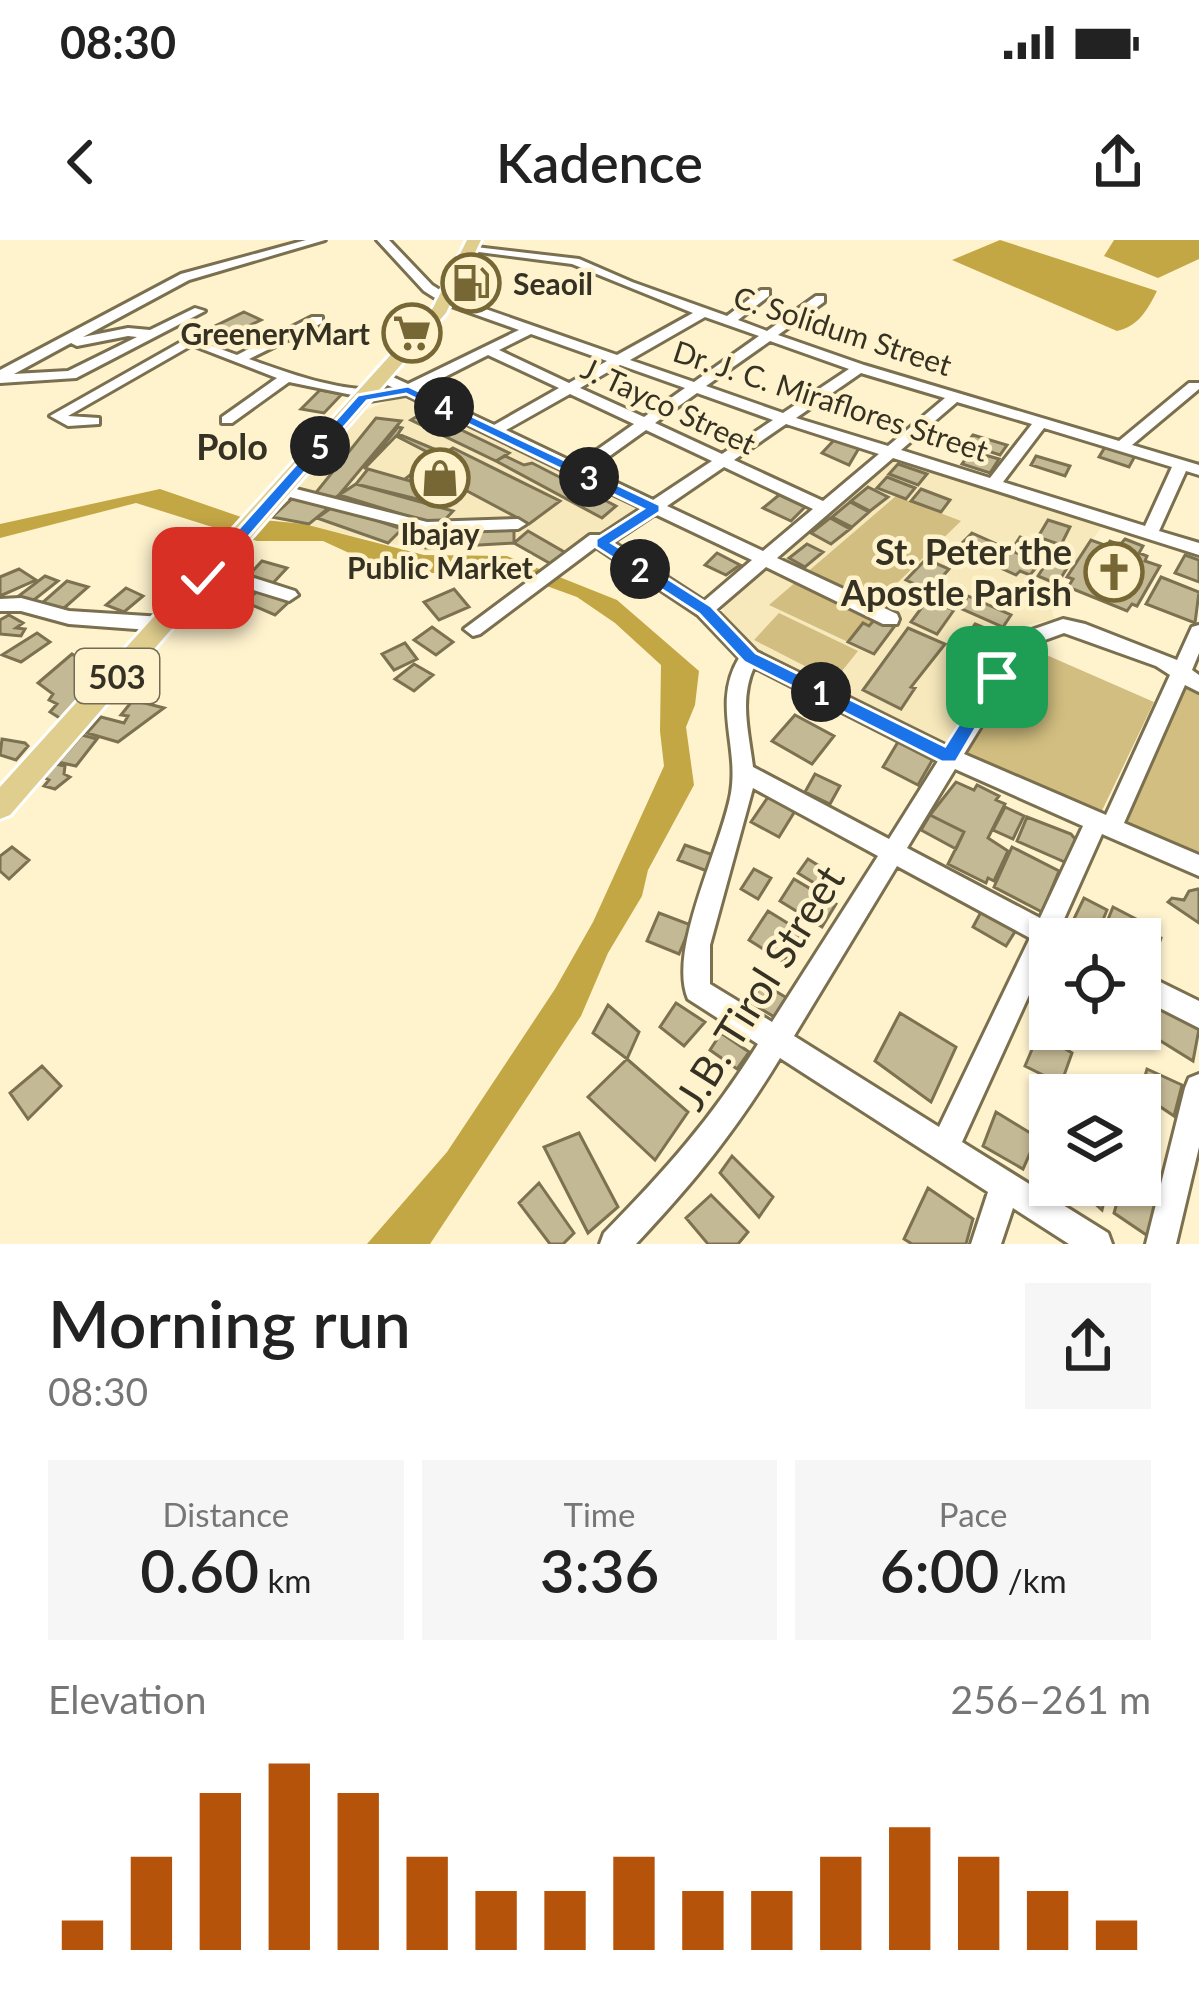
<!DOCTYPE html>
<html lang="en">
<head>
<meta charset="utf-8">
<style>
  body { margin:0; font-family:Lato,sans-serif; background:#f6f6f6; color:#222; height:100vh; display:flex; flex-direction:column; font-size:45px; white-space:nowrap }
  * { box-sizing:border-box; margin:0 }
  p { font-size:39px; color:#767676 }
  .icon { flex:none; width:66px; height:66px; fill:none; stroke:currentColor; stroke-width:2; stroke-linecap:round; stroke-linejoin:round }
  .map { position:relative; height:1004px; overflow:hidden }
  .side { display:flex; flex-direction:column; background:#fff; flex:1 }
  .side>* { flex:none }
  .controls { position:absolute; left:1029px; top:678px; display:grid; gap:24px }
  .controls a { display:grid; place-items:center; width:132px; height:132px; border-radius:0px; background:#fff; box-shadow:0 3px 9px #0004; font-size:60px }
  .pin { position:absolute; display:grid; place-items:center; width:102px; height:102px; color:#fff; margin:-51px; border-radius:24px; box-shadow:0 6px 18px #0006 }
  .km { position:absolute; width:60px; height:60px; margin:-30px; border-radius:50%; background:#222; color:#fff; font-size:33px; line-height:60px; text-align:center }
  .round { display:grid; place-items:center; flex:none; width:126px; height:126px; border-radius:0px; background:#f6f6f6 }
  .overview { display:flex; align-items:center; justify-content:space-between; height:204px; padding:0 48px }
  h1 { font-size:66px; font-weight:600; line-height:90px }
  .figures { display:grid; grid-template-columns:repeat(3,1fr); gap:18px; height:204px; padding:12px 48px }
  .figures div { display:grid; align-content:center; border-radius:0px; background:#f6f6f6; text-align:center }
  .figures b { font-size:60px; font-weight:600 }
  .figures small { font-size:33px; font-weight:400 }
  .figures p { font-size:33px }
  .chart { height:336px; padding:24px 48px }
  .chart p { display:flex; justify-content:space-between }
  .chart svg { width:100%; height:216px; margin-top:12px; stroke:#b45309; stroke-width:6 }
  .status { display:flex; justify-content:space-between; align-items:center; height:84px; padding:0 60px; background:#fff; direction:ltr }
  .status svg { height:33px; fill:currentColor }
  header { display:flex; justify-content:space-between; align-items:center; height:156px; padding:0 48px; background:#fff; font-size:54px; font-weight:600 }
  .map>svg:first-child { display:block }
  .built { fill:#f7e9bc }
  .green { fill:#d2be80 }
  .water { fill:#c4a745 }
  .building { fill:#c4b995; stroke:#7c7150; stroke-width:3 }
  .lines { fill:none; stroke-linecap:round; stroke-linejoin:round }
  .minor-casing { stroke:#7a6f4e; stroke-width:6 }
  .major-casing { stroke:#fff; stroke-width:6 }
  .minor { fill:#fff; fill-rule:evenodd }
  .major { fill:#e0ce8f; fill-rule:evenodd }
  .route { fill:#1a73e8; stroke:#fff; stroke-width:3 }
  .labels { text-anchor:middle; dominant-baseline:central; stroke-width:9; stroke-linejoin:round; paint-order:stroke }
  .far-poi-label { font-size:30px; font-weight:bold; fill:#363223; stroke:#fff3ce; text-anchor:start }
  .far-street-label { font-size:30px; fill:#363223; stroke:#fff3ce }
  .shield { fill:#fff3ce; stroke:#726c56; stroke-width:3 }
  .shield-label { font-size:33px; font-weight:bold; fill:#363223 }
  .far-quarter-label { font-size:36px; font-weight:bold; fill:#363223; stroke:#fff3ce }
  .poi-label { font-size:36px; font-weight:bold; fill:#363223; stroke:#fff3ce; text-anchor:end }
  .near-street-label { font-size:42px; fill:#363223; stroke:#fff3ce }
</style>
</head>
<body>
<div class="status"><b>08:30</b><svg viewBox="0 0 49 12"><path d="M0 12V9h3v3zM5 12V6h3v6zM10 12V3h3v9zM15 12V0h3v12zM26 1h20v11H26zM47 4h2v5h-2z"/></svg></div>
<header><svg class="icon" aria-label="back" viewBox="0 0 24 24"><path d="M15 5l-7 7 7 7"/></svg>Kadence<svg class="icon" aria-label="share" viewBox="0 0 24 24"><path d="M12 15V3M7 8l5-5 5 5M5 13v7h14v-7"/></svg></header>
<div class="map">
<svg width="1199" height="1004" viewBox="0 0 1199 1004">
  <rect width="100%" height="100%" fill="#fff3ce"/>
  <path class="built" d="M397,158L420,163L640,270L601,297L594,293L551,326L514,304L426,311L269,278L363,171Z
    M898,217L1103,285L1060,344L1064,363L1052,372L1055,379L1027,385L1016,394L947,507L754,412L727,384L722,365Z"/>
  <path class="green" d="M896,256L961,281L889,351L898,356L869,386L862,383L848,402L769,365Z
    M779,373L858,411L834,441L754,400Z
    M1035,410L1154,462L1100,575L965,514L1023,420Z
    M1184,445L1199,451V616L1121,582Z"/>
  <path class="water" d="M1000,0L1157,51C1148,69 1138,87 1117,91L952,20Z
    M1114,0H1199V19L1158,38L1104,16Z
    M160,249L244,278L304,284L424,315L507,316L617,360L699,431L695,465L686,487L694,545L648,630L642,656L608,713L581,776L430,1004H367L447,912L555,749L593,682L664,526L660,491L661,425L615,383L577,357L519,336L431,333L360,318L323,301H257L136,263L0,298V284Z"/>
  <path class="building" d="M244,72L261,80L230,95L213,87Z
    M320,150L342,154L324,173L301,169Z
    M424,172L509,213L496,221L411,180Z
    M376,178L401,181L339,255L334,259L314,255Z
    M398,187L402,188L398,194L444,213L405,239L435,216L396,196L364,229Z
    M973,195L1007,205L1000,215L966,204Z
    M835,199L859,208L849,225L822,213Z
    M1105,207L1135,216L1129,227L1099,217Z
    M453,208L560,261L529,284L422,227Z
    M971,211L999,219L990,233L962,224Z
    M505,216L524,225L532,223L616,266L602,278L496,221Z
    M1036,216L1070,226L1065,236L1031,225Z
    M898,224L927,234L918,245L889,234Z
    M368,229L435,248L425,261L356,244Z
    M887,237L915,248L906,259L877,248Z
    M356,244L453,271L439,286L339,255Z
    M868,247L888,257L870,271L851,261Z
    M921,249L950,260L941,272L911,261Z
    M339,255L434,284L423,296L328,264Z
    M779,255L805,267L791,281L763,268Z
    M294,257L331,266L309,284L272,277Z
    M850,262L869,272L852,287L832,277Z
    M334,266L402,289L388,303L317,278Z
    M830,278L850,289L831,304L811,293Z
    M1048,280L1070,287L1061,305L1038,297Z
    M514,289V303L426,308L427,294Z
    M209,291L223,305L199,317L185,302Z
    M528,291L566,313L551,324L514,303Z
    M972,293L1030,319L1026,324L1035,329L1030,335L1020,331L1016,335L957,308Z
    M1020,297L1047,308L1041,319L1013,308Z
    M1125,299L1143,306L1139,313L1147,316L1145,321L1160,326L1137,366L1132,364L1127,371L1068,347L1073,339L1067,337L1091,300L1107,306L1110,301L1120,305Z
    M807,304L823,312L805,327L789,318Z
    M717,313L740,325L726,335L705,325Z
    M1053,313L1072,320L1057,344L1038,336Z
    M1185,315L1199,320V342L1175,333Z
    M926,319L949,329L930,351L906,340Z
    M262,321L287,328L273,343L248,336Z
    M19,329L36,340L0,356V337Z
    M45,336L58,341L30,363L16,358Z
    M1161,337L1199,352L1195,383L1146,364Z
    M67,341L88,347L63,369L42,363Z
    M1030,342L1063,356L1055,368L1022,353Z
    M262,347L292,359L275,375L245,362Z
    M126,348L143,356L124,372L106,365Z
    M454,349L469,367L439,380L424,362Z
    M968,356L1011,375L1003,387L960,368Z
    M928,359L954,370L937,394L911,382Z
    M9,375L23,383L16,388L25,389L21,396L0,394V380Z
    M876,378L894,387L874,414L848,402L863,383L869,386Z
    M975,384L997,393L986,410L964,400Z
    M432,387L453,402L436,415L414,400Z
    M908,388L945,404L911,447L915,448L901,469L863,450Z
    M37,393L50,402L21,422L2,415Z
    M405,403L417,419L394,430L382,414Z
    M89,410L117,417L119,423L112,431L101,430L81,417Z
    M72,414L96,430L88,436L93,440L80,450L83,458L63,480L50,472L57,464L49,460L53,454L38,443Z
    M414,424L433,435L414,451L395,439Z
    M133,460L164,468L118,502L87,493L101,477L124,483L128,476L121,475Z
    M795,475L834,496L812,524L772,501Z
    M82,495L97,499L76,526L58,522Z
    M2,499L25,503L28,506L16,520L0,515Z
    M898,502L933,519L918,545L883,527Z
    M55,524L65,526L64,534L70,537L55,549L44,546L49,540L43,537Z
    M815,534L840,546L830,564L805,552Z
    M956,542L974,550L977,545L999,556L996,560L1005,564L988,598L1008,611L994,641L988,638L986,643L948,624L964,592L930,575Z
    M768,557L795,571L779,597L751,582Z
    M1005,567L1024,576L1013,599L993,590Z
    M930,575L964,592L956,609L921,590Z
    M1027,577L1071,594L1076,600L1067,623L1017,601Z
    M685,605L713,615L707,631L678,620Z
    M12,607L29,620L9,639L0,631V616Z
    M1012,607L1059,631L1042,672L994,647Z
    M808,619L842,640L832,654L798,633Z
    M754,629L771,638L758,659L741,649Z
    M794,639L836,664L822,687L780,661Z
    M1198,649L1199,650V683L1168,662L1172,658L1184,660L1189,651Z
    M1084,658L1107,670L1095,699L1070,687Z
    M1113,667L1136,679L1129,699H1100Z
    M982,670L1016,690L1006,706L973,687Z
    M768,671L802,692L784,722L749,700Z
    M659,673L691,685L679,714L647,701Z
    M1137,685L1161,698L1151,727L1140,721V699H1131Z
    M762,743L787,758L776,778L751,763Z
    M1149,761L1199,789L1193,821L1143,790Z
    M676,763L705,782L684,806L660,787Z
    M608,765L639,792L627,819L593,793Z
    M900,773L956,807L931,862L875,821Z
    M721,793L749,812L737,829L710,810Z
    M1039,793L1072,813L1061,844L1025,826Z
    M627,819L688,872L655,920L588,857Z
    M42,826L61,846L28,879L10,853Z
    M1147,829L1182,845L1174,876L1140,853Z
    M996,872L1037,897L1023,929L983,906Z
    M579,893L618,967L588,993L544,907Z
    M732,916L773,957L759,977L720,933Z
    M1140,940L1160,954L1148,996L1114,973L1122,945H1140Z
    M539,943L574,993L563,1004H550L519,963Z
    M1074,945H1108L1102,970Z
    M928,948L973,979L966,1004H912L904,999Z
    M711,955L748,992L738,1004H708L686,978Z"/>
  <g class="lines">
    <g class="minor-casing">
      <path id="minor" d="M306,0H325L189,40L83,97L128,88L150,90L195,68L205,71L76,138L0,143V130L181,34ZM128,96L137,97L68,131L14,134L71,103L77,106Z
        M377,0H389L432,45L451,57L617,115L693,73L572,24L471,11L467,10V6L579,19L632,42L727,76L761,50H769V56L738,80L767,91L816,56H824V62L778,95L864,125L1119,201L1189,143H1199V149L1132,205L1199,225V235L1186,231L1159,291L1199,303V315L893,218L777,318L897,374L899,379L897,384H883L766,327L716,370L757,412L947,506L1017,395L1063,379L1085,384L1177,420L1192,387L1199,385V413L1192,430L1199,435V452L1185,445L1124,583L1199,615V636L1102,594L1060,688L1068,699H1050V709L962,902L1108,993L1112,1004H1069L1013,968L1001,1004H971L988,952L780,818C735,892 695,941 636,1004H600L604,993C666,930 711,879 758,804L688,759C667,710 722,606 731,553C739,506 712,463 739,418L698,375L596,307L480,394L473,396L464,389L590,295H601L642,268L406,155L363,162L358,161L357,156L289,142L232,183H222V177L277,138L192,105L68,176L99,178V184L68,186L50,176L195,94L204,103L237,115L312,77H322V83L249,119C290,134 351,156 394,148L376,140V134H386L408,144L519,90L443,63L424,51ZM705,77L759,96L694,142L630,120ZM531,94L607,121L569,143L499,110ZM770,101L849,129L783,173L706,146ZM488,115L559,148L494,185L419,150ZM620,125L685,148L644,177L580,148ZM861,133L945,158L888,206L796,178ZM697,153L773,180L722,214L655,183ZM570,154L634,184L577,224L506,190ZM957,162L1032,184L990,238L901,210ZM786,184L879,214L823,261L734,220ZM1044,188L1172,227L1145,286L1003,242ZM646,190L712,221L653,260L590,230ZM724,227L813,269L763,311L667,266ZM655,274L752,320L704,361L613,302ZM1064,393L1156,426L1170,435L1106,575L964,514L1031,405ZM754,427L938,521L889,599L753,527C749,493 739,460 754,427ZM955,529L1083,586L1040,678L907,608ZM753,548L878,616L772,782L710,744V705ZM897,626L1030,698L939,887L794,796Z
        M280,245L427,282L518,279L526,284L518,289L427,292L274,253V247Z
        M204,332H235L295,351L298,355L289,361L234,344L198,342L195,338Z
        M21,358L69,371L163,377L172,384L163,391L69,384L21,371H0V359Z
        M1140,732L1199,761V788L1140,758Z
        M1199,834V907L1176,1004H1146L1185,848L1189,838Z"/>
    </g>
    <g class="major-casing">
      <path id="major" d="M467,0H481L446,73L10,575L0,579V547L433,68Z"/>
    </g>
    <use href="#minor" class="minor"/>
    <use href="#major" class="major"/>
  </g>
  <path class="route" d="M408,146L660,265V272L612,303L711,366L756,413L945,506L991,433H1004L1006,437L956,522H942L744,422L699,374L596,307V299L643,269L406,154L367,161L209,342H198V334L358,155Z"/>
  <defs>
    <g id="fuel-ring" transform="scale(3)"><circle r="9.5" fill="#fff3ce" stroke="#766734" stroke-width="1.5"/><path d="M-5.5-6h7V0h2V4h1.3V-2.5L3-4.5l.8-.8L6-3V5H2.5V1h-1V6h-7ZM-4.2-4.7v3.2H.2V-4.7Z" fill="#766734"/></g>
    <g id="supermarket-ring" transform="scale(3)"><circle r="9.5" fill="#fff3ce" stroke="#766734" stroke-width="1.5"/><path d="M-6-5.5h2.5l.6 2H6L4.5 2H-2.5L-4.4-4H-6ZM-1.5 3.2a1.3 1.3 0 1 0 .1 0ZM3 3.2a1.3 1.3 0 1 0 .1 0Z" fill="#766734"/></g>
    <g id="shop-ring" transform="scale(3)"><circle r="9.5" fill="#fff3ce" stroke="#766734" stroke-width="1.5"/><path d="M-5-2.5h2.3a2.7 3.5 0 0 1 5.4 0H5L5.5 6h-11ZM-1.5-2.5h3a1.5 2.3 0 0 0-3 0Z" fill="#766734"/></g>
    <g id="church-ring" transform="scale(3)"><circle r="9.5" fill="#fff3ce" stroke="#766734" stroke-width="1.5"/><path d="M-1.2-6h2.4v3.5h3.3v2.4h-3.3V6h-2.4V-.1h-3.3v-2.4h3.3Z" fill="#766734"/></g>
  </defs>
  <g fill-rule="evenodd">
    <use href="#fuel-ring" x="471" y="43"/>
    <use href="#supermarket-ring" x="412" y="93"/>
    <use href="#shop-ring" x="440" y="238"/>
    <use href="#church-ring" x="1114" y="332"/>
  </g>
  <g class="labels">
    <g class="far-poi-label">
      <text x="513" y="43">Seaoil</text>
      <text x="370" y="93" text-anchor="end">GreeneryMart</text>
      <text x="440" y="293" text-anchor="middle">Ibajay<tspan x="440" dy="34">Public Market</tspan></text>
    </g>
    <g class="far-street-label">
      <text transform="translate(843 90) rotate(18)">C. Solidum Street</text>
      <text transform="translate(831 160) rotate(18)">Dr. J. C. Miraflores Street</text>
      <text transform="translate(669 165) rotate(25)">J. Tayco Street</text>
    </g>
    <rect class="shield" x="75" y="409" width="84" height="54" rx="9"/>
    <g class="shield-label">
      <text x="117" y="436">503</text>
    </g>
    <g class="far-quarter-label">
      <text x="232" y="206">Polo</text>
    </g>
    <g class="poi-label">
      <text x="1072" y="311">St. Peter the<tspan x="1072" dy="41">Apostle Parish</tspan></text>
    </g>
    <g class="near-street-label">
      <text transform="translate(759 747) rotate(-58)">J.B. Tirol Street</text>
    </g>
  </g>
</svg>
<div class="controls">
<a><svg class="icon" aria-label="locate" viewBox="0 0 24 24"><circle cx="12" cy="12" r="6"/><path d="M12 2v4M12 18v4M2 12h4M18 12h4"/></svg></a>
<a><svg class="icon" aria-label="layers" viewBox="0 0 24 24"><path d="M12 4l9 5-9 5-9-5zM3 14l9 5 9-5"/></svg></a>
</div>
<div class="pin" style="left:997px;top:437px;background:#1e9e55"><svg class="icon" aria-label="arrive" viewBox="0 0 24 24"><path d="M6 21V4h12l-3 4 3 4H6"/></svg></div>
<div class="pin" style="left:203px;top:338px;background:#d93025"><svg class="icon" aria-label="check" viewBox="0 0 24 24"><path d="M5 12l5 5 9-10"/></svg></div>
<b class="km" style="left:821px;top:452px">1</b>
<b class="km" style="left:640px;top:329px">2</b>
<b class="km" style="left:589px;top:237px">3</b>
<b class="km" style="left:444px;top:167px">4</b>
<b class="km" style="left:320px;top:206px">5</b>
</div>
<section class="side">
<div class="overview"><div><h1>Morning run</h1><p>08:30</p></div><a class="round"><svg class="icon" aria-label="share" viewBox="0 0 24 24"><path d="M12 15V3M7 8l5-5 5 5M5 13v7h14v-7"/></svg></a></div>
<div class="figures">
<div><p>Distance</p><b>0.60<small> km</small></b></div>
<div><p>Time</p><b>3:36</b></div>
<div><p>Pace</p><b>6:00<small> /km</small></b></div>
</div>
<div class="chart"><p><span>Elevation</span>256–261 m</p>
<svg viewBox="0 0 160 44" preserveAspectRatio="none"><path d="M5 44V38M15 44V25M25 44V12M35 44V6M45 44V12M55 44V25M65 44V32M75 44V32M85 44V25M95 44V32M105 44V32M115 44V25M125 44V19M135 44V25M145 44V32M155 44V38"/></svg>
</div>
</section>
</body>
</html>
